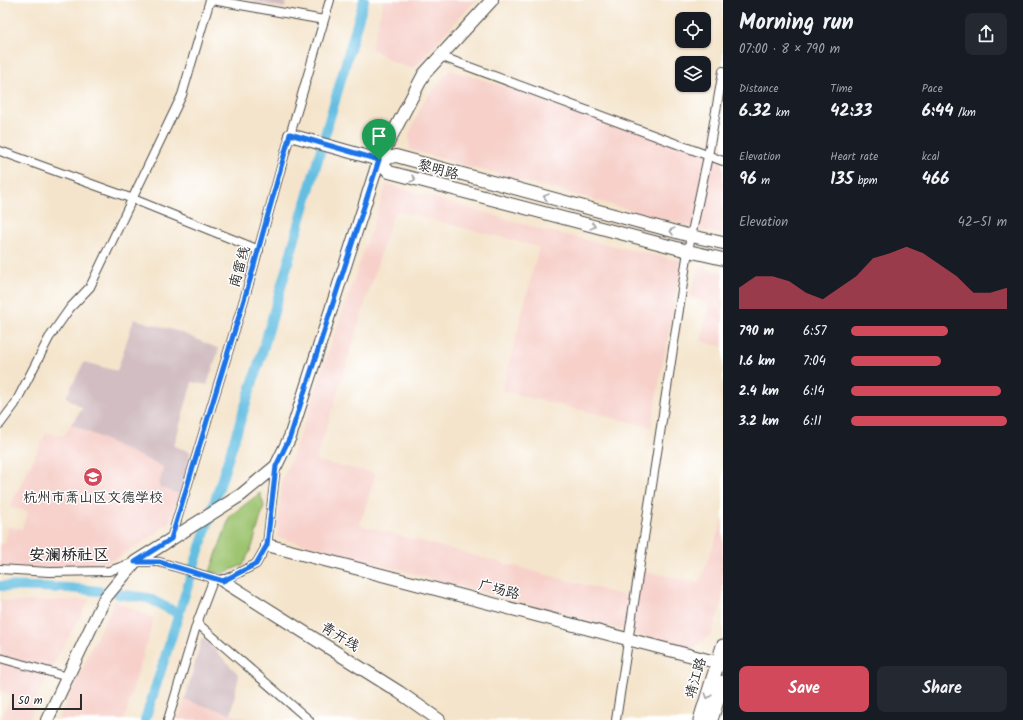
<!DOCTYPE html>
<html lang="en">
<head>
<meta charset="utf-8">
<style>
  body { margin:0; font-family:Kalam,"LXGW WenKai TC",sans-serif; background:#242831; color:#f1f3f6; height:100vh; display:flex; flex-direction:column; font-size:15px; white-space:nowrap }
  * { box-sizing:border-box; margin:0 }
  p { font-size:13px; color:#9ea1a6 }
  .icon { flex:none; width:22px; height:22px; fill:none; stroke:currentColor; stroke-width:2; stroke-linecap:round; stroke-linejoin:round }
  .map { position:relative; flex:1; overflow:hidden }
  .drawer { display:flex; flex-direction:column; background:#171b24; width:300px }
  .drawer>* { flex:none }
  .controls { position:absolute; left:675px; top:12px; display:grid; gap:8px }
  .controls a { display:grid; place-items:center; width:36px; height:36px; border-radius:8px; background:#171b24; box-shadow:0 1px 3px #0004; font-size:20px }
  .scale { position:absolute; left:12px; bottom:10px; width:70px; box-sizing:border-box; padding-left:4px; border:2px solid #2b2b2b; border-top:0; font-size:11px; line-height:14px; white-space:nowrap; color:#2b2b2b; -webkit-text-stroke:3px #fff; paint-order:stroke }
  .pin { position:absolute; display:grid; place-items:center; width:34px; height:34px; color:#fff; margin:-41px -17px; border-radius:50% 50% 50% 0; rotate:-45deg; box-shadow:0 0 4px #0007 }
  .pin .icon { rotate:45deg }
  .round { display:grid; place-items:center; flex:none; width:42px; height:42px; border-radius:8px; background:#242831 }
  .summary { display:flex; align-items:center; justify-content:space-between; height:68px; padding:0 16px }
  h1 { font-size:22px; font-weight:600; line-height:30px }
  .stats { display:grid; grid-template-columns:repeat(3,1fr); gap:6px; height:68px; padding:4px 16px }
  .stats div { display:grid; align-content:center }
  .stats b { font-size:17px; font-weight:600 }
  .stats small { font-size:11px; font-weight:400 }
  .stats p { font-size:11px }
  .chart { height:112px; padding:8px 16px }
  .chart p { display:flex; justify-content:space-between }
  .chart svg { width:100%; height:72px; margin-top:4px; fill:#d1495b; opacity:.7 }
  .button { display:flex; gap:8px; margin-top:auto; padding:8px 16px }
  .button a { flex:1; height:46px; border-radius:8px; background:#d1495b; color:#fff; font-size:16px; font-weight:600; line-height:46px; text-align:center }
  .button a+a { background:#242831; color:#f1f3f6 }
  ul { padding:0 16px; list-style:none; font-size:13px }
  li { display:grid; grid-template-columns:64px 48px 1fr; align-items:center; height:30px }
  li i { height:10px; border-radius:5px; background:#d1495b }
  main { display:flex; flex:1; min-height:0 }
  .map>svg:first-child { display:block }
  .built { fill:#f7d0ca }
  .industrial { fill:#d2bec2 }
  .green { fill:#9dc46f; stroke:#64784d }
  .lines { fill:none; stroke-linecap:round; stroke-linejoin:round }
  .canal { stroke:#63bee1; stroke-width:10 }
  .street-casing { stroke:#494743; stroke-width:10 }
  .secondary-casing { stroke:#494743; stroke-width:14 }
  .primary-casing { stroke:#494743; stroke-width:15 }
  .street { stroke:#fff; stroke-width:8 }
  .secondary { stroke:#fff; stroke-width:12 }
  .primary { stroke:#fff; stroke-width:13 }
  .oneway { stroke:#a0a0a0 }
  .route-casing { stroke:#fff; stroke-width:8 }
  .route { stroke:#1a73e8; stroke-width:5 }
  .labels { text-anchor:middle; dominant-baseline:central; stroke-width:3; stroke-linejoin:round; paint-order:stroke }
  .street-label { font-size:14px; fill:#2b2b2b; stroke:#fff }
  .poi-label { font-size:14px; fill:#2b2b2b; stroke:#fff }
  .quarter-label { font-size:16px; font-weight:bold; fill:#2b2b2b; stroke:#fff }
</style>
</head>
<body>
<main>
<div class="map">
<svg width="723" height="720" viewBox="0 0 723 720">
  <rect width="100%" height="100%" fill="#fff"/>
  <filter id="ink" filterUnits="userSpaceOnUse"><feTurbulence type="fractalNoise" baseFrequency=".025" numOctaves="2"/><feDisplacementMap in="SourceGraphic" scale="8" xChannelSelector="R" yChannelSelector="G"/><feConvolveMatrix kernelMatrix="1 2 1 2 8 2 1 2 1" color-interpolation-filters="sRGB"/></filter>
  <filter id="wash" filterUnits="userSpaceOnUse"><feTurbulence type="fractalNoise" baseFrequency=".012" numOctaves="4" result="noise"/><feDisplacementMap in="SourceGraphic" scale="16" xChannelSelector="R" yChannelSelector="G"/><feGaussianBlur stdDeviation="0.9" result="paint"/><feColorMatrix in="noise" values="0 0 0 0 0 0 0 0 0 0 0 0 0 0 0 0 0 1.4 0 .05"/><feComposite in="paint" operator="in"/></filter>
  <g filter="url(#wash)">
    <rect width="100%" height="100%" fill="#f4e4cb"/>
    <path class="built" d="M384,0H476L455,22L414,69L395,63L371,48Z
      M450,70L723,153V235L410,150L409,134L423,103Z
      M387,184L543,230L682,261L651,427L502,391L539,247L398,211L392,217L316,461L376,473L360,525L626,596L633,569L699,583L723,520V597L712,634L692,649L277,537L282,481L295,449Z
      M699,267L723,273V347L701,341L709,302L689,298Z
      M71,424L164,467L159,487L179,494L170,520L156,534L112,561L82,566L48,568L0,565V543L5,544L8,527L22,529L28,512L10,507L46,433L64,436Z
      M90,599L44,681L29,720H1L11,694L0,691V600L15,602Z
      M114,601L154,618L124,720H58Z
      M185,700L244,718L245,720H178Z"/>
    <path class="industrial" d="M246,0H286L285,8Z
      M134,319L180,332L219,349L207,385L192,382L174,446L191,452L179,494L159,487L163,467L71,424L83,408L66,397L84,362L117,371Z
      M202,637L239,675L231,714L185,700Z"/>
    <path class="green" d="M260,493L264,506L252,547L243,565L223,573L210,572L230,516Z"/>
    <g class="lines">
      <path class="canal" d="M0,586L69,588L99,591
        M118,594L148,598L179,614
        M145,720L262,353L364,0"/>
    </g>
  </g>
  <g filter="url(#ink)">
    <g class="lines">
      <g class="street-casing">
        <path id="street" d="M212,0L324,20
          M440,56L723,161
          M0,151L133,199L259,250
          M0,424L15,404L49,338L70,308L90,287L182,95L210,0
          M171,539L250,280L290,135L330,0
          M0,569L49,572L109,571L135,562H159L223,581L256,564L267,545L276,466
          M197,623L309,720
          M0,658L68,677
          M168,720L197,623L214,578
          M616,720L688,251L708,156L723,71"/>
      </g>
      <g class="secondary-casing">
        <path id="secondary" d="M290,135L379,160
          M723,243L691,236L396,156L379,160L389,172L688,251L723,259
          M267,545L723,664
          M223,581L399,692L439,720
          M47,720L105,598L135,562L241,495L276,466L290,437L379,160L424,74L492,0"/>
      </g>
      <g class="primary-casing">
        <path id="primary" d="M700,720L723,646
          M711,720L723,682"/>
      </g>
      <use href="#street" class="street"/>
      <use href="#secondary" class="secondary"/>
      <use href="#primary" class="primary"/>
    </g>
    <defs><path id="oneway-chevron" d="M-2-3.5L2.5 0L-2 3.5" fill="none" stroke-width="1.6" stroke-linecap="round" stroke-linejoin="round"/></defs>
    <g class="oneway">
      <use href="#oneway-chevron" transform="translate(413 179) rotate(15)"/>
      <use href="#oneway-chevron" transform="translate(546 197) rotate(-165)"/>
      <use href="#oneway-chevron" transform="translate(593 226) rotate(15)"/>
      <use href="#oneway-chevron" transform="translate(672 231) rotate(-165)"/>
      <use href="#oneway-chevron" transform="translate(708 696) rotate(107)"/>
    </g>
  </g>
  <g class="lines" filter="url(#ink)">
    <g class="route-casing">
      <path id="route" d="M290,134L379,160L290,437L276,466L267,545L256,564L223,581L159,562H135L171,539L250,280Z"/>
    </g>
    <use href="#route" class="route"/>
  </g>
  <defs>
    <g id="school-disc" transform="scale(1)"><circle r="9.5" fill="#d1495b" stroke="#fff"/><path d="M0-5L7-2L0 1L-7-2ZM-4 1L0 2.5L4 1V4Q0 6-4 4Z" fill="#fff"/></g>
  </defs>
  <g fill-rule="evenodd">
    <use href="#school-disc" x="93" y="477"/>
  </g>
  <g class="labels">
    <g class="street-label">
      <text transform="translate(438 170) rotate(15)">黎明路</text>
      <text transform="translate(240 267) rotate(-74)">南雷线</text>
      <text transform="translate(499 590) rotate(14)">广场路</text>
      <text transform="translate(340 637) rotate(32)">青开线</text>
      <text transform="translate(696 678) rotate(-73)">靖江路</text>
    </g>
    <g class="poi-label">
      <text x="93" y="498">杭州市萧山区文德学校</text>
    </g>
    <g class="quarter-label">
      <text x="69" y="555">安澜桥社区</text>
    </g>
  </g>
</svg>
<div class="controls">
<a><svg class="icon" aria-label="locate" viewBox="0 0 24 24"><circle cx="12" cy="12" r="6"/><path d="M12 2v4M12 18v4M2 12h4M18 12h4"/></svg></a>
<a><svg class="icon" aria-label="layers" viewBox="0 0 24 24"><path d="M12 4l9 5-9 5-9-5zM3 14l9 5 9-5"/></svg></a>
</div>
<div class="scale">50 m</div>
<div class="pin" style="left:379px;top:160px;background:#1e9e55"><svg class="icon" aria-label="arrive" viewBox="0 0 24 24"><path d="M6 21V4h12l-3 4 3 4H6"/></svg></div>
</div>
<section class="drawer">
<div class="summary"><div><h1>Morning run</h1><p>07:00 · 8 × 790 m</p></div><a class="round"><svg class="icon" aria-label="share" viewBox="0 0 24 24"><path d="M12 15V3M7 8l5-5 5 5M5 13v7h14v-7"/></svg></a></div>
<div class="stats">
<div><p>Distance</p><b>6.32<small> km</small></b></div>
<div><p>Time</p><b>42:33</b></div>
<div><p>Pace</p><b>6:44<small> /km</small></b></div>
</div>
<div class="stats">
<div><p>Elevation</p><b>96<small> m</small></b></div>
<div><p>Heart rate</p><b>135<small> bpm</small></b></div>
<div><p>kcal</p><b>466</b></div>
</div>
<div class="chart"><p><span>Elevation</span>42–51 m</p>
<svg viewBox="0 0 160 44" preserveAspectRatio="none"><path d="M0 44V31L10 24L20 24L30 27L40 34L50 38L60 31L70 24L80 13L90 10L100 6L110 10L120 17L130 24L140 34L150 34L160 31V44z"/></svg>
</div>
<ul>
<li><b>790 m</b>6:57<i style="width:62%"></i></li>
<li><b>1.6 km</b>7:04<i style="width:58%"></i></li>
<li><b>2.4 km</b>6:14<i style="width:96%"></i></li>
<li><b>3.2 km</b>6:11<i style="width:100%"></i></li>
</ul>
<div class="button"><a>Save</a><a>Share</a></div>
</section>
</main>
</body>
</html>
